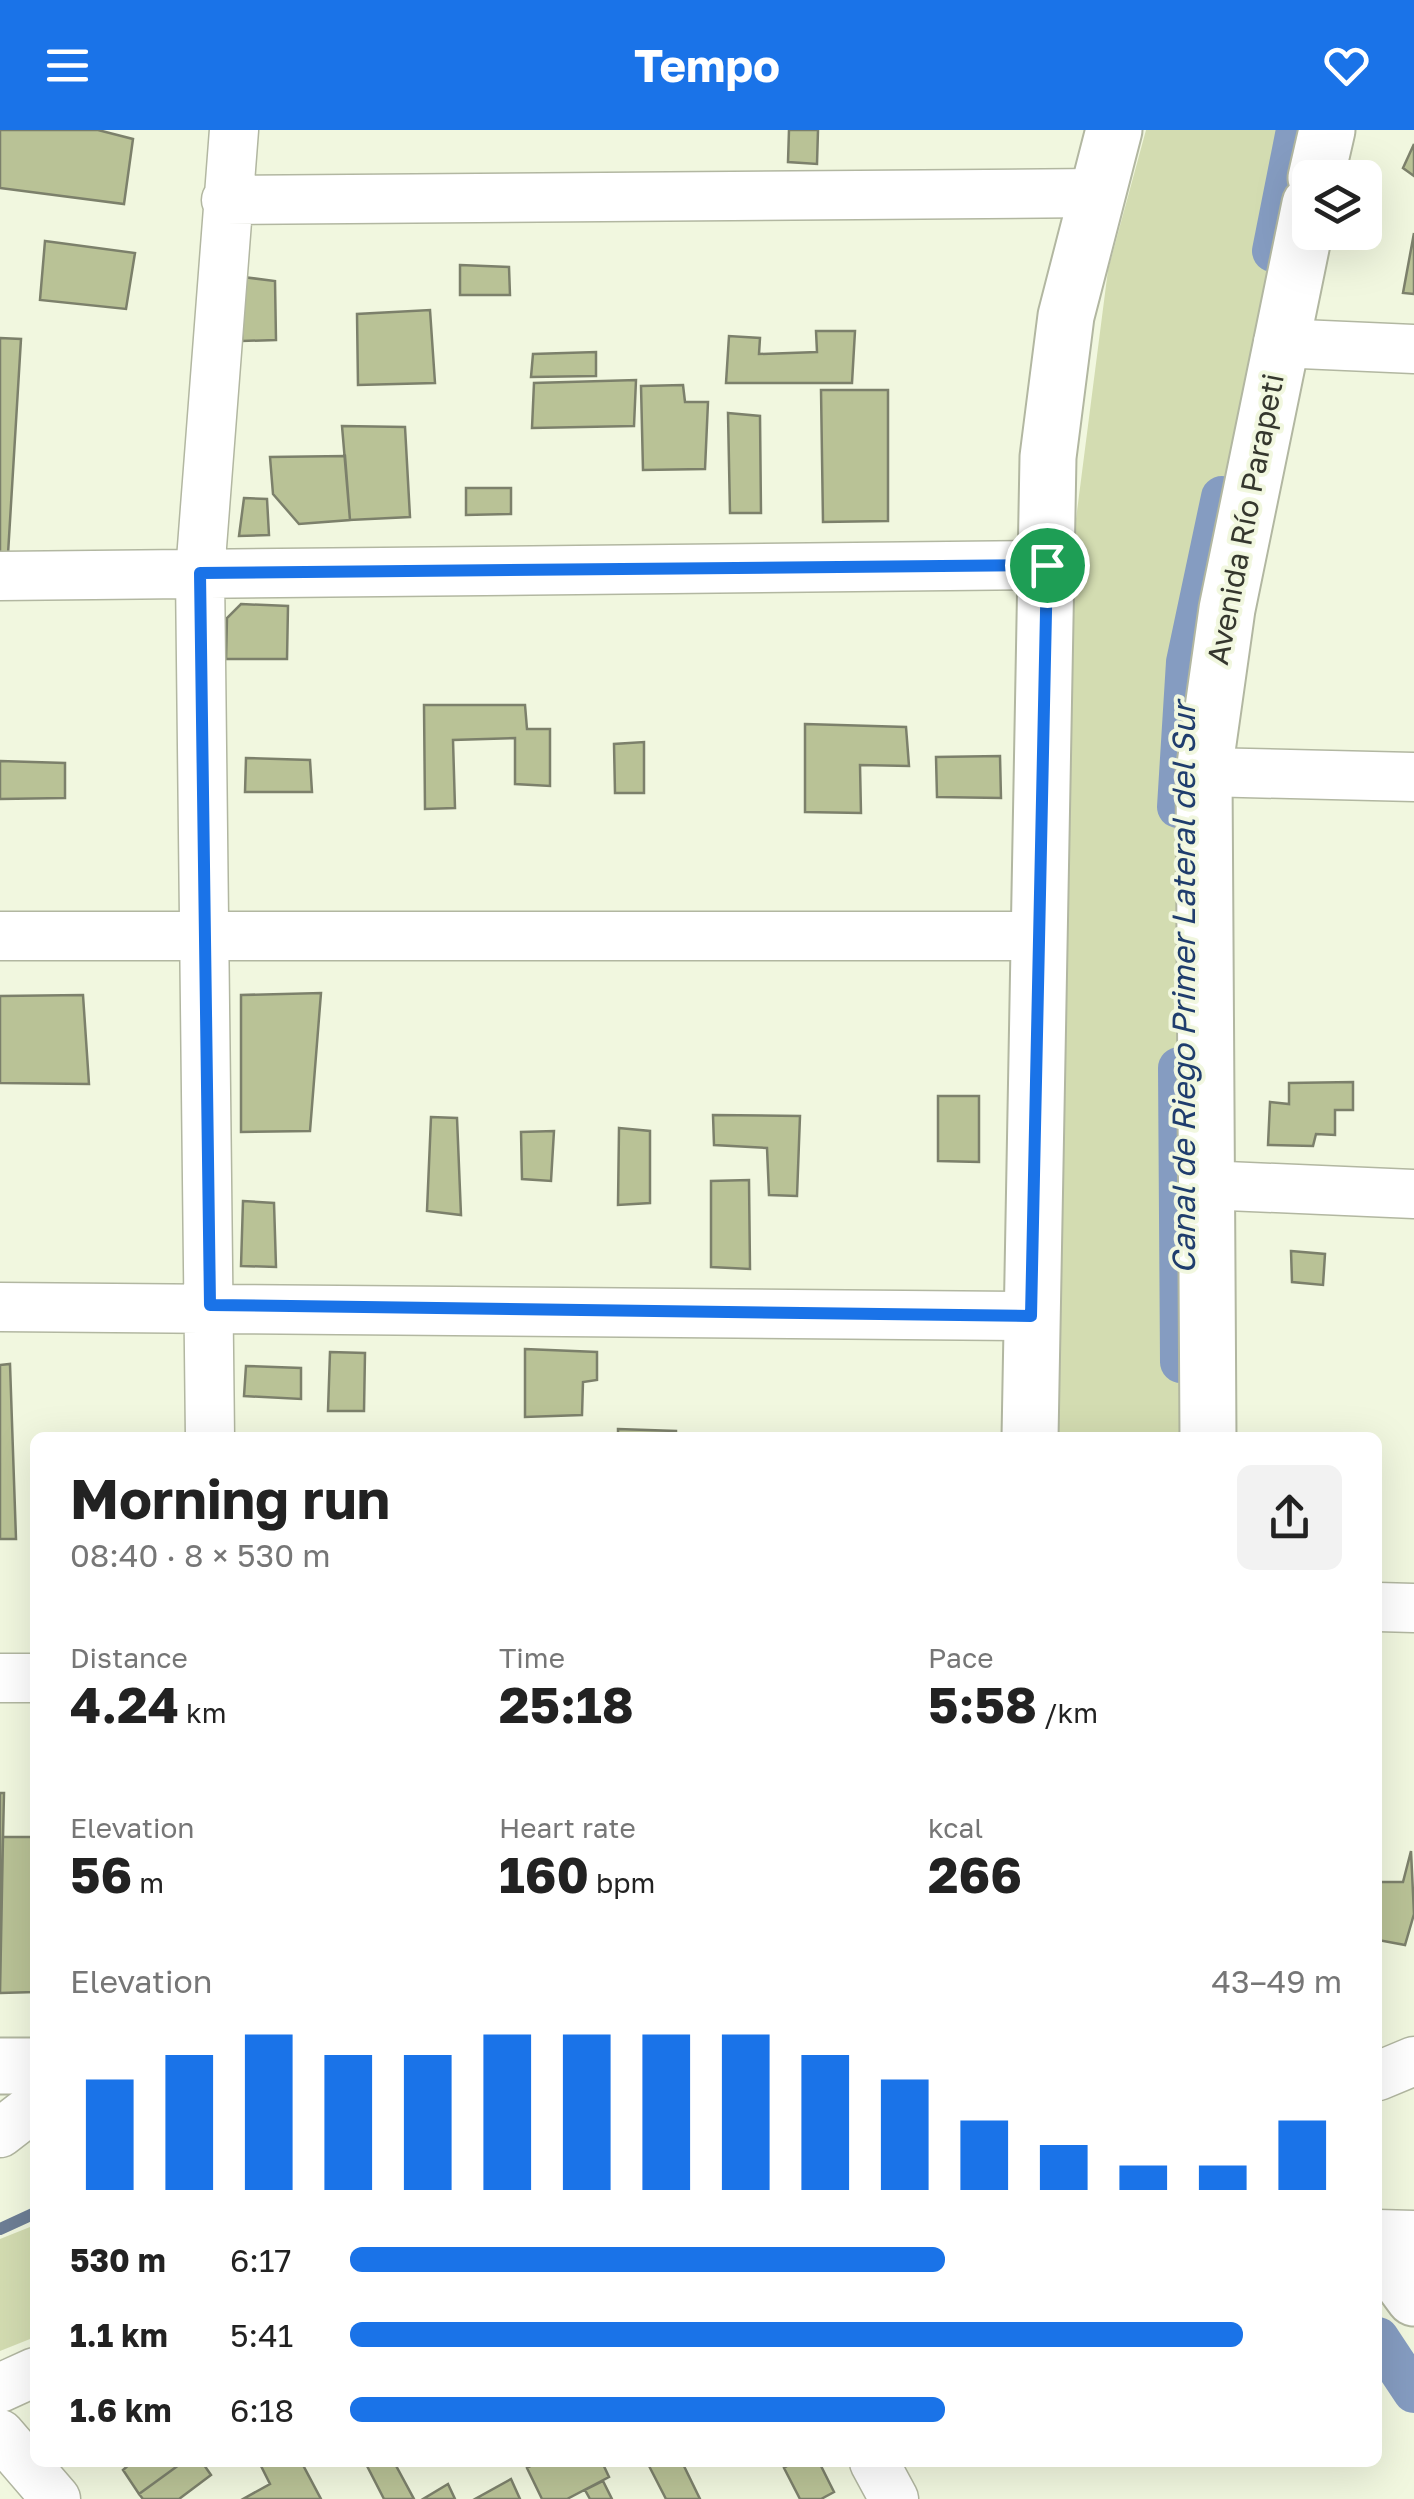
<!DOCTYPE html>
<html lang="en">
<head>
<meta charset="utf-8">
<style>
  body { margin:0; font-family:"Golos Text",sans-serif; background:#f2f2f2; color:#222; height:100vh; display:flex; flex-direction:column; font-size:38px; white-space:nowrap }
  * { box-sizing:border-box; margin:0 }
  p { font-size:32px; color:#767676 }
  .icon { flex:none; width:55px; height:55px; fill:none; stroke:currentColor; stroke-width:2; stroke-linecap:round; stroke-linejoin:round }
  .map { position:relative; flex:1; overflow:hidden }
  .side { position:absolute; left:30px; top:1302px; width:1352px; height:1035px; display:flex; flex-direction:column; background:#fff; border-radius:15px; box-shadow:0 10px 40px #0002 }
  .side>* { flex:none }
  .buttons { position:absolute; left:1292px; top:30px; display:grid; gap:20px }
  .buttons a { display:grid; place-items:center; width:90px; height:90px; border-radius:15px; background:#fff; box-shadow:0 10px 40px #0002; font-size:50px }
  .pin { position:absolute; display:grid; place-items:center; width:85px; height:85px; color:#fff; margin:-42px; border:5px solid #fff; border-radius:50%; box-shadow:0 2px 10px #0007 }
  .round { display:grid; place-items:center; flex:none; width:105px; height:105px; border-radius:15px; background:#f2f2f2 }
  .headline { display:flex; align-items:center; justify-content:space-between; height:170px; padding:0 40px }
  h1 { font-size:55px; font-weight:700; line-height:75px }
  .figures { display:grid; grid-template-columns:repeat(3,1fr); gap:15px; height:170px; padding:10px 40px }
  .figures div { display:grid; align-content:center }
  .figures b { font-size:50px; font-weight:700 }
  .figures small { font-size:28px; font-weight:400 }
  .figures p { font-size:28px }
  .chart { height:280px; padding:20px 40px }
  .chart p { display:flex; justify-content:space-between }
  .chart svg { width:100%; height:180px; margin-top:10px; stroke:#1a73e8; stroke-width:6 }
  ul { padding:0 40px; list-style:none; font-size:32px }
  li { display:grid; grid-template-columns:160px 120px 1fr; align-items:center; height:75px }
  li i { height:25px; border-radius:12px; background:#1a73e8 }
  header { display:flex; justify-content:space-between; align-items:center; height:130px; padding:0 40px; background:#1a73e8; color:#fff; font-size:45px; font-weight:700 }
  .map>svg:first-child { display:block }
  .green { fill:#d3dcb1 }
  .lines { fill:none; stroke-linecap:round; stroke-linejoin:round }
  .stream { stroke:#6d7e95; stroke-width:12 }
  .canal { stroke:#859cc1; stroke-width:42 }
  .building { fill:#b9c296; stroke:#7c806b; stroke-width:2.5 }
  .street-casing { stroke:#b2b7a1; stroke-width:51 }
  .secondary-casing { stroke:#b2b7a1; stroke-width:59 }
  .street { stroke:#fff; stroke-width:48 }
  .secondary { stroke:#fff; stroke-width:55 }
  .route-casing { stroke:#fff; stroke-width:20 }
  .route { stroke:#1a73e8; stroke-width:12 }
  .labels { text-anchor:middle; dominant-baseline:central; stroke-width:8; stroke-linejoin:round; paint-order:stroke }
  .street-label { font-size:30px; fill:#35372e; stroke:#f1f7df }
  .water-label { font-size:32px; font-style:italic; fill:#1f3d6d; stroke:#f1f7df }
</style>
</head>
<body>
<header><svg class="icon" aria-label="menu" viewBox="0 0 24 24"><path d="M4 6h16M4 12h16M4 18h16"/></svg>Tempo<svg class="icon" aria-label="heart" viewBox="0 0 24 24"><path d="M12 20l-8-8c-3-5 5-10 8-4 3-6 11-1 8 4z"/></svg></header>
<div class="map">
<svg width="1414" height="2369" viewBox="0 0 1414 2369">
  <rect width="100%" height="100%" fill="#f1f7df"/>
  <path class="green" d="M1146,0H1308L1194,541L1195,1307L1051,1308L1067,459L1108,140Z
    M35,2095V2207L0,2221V2109Z"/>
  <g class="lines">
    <path class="stream" d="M0,2099L35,2083"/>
    <path class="canal" d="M1273,121L1297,0
      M1178,677L1187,532L1222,367
      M1179,938L1181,1232
      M1378,2208L1414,2262"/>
  </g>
  <path class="building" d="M0,0H98L133,9L124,74L0,58Z
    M789,0H818L817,34L788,32Z
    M1414,14V46L1403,38Z
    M1414,103V164L1403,163Z
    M45,111L135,123L126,179L40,170Z
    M460,135L509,137L510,165H460Z
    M243,147L275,151L276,210L242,211Z
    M430,180L435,253L358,255L357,184Z
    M816,201H855L852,253H726L729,206L760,208L759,224L817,222Z
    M0,208L21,209L8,424L0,423Z
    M596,222V246L531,247L533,224Z
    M636,250L634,296L532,298L534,253Z
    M683,255L685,272H708L705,339L643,340L641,256Z
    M821,260H888V391L823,392Z
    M728,283L760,286L761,383H730Z
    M342,296L405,297L410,387L350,390Z
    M345,326L350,390L299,394L273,364L270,327Z
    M466,358H511V384L466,385Z
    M244,368L267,369L269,405L239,406Z
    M241,474L288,476L287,529H226L227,488Z
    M424,575H525L527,599H550V656L515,654V608L453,610L455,678L425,679Z
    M805,594L906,597L909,636L860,635L861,683L805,682Z
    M644,612V663H615L614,614Z
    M1000,626L1001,668L937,667L936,627Z
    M246,628L310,630L312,662H245Z
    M0,631L65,633V668L0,669Z
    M321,863L310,1001L241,1002V865Z
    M83,865L89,954L0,953V866Z
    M1353,952V980H1335V1005L1316,1004L1313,1016L1268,1015L1270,972L1289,974V953Z
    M938,966H979V1032L938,1031Z
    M713,985L800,986L797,1066L769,1065L767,1018L714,1015Z
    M431,987L457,988L461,1085L427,1081Z
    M619,998L650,1001V1073L618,1075Z
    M554,1001L551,1051L522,1049L521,1002Z
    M749,1050L750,1139L711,1137V1051Z
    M243,1071L274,1073L276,1137L241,1136Z
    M1291,1121L1325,1124L1323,1155L1292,1152Z
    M525,1219L597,1222V1250L583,1252L582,1285L525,1287Z
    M330,1222L365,1223L364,1281H328Z
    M10,1234L16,1409H0V1235Z
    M246,1236L301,1238V1269L244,1266Z
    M618,1299L676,1301V1308H618Z
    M0,1663H4L0,1842Z
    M3,1707H35V1862L0,1863Z
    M1411,1721L1414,1784L1405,1815L1378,1810V1752H1403Z
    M132,2332H183L139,2364L123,2340Z
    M183,2332H202L211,2345L179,2369H143L139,2364Z
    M259,2332H307L303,2335L321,2369H243L270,2354Z
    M365,2332H394L414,2369H384Z
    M538,2332H602L609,2347L567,2369H542L527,2338Z
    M682,2332L700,2369H666L648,2334Z
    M793,2332H819L834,2362L821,2369H800L784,2338Z
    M511,2349L520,2369H475Z
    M603,2351L612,2369H590L585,2360Z
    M448,2354L455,2369H423Z"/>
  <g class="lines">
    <g class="street-casing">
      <path id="street" d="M226,70L1097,63
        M1278,213L1414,219
        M0,446L1047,435
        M1204,642L1414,647
        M0,806H1037
        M1204,1055L1414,1064
        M0,1177L1031,1186
        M210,1308L200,443L234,0
        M1378,1477L1414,1478
        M0,1548H35
        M1378,1946L1414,1931
        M0,2003L35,1976
        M1378,2104L1414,2105
        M0,2258L35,2242
        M0,2304L56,2369
        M874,2332L894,2369"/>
    </g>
    <g class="secondary-casing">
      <path id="secondary" d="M1316,48L1327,0
        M1030,1308L1048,327L1066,186L1114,0
        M1208,1308L1204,642L1227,479L1310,74
        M0,1936H35
        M1378,2119L1414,2168"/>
    </g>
    <use href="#street" class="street"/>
    <use href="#secondary" class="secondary"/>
  </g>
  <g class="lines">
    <g class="route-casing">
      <path id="route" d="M1047,435L1031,1186L210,1175L200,443Z"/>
    </g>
    <use href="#route" class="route"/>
  </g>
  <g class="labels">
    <g class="street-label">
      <text transform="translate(1245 389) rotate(-79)">Avenida Río Parapeti</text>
    </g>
    <g class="water-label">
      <text transform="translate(1183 858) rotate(-90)">Canal de Riego Primer Lateral del Sur</text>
    </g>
  </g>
</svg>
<div class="buttons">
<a><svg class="icon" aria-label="layers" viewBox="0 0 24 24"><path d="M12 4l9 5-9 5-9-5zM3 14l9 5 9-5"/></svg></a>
</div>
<div class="pin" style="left:1047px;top:435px;background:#1e9e55"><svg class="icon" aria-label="arrive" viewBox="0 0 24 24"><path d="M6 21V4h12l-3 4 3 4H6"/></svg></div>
<section class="side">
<div class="headline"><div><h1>Morning run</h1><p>08:40 · 8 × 530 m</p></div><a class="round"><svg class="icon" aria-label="share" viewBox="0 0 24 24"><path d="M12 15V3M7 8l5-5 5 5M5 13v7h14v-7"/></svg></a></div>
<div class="figures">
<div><p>Distance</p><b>4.24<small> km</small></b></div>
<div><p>Time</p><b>25:18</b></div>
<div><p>Pace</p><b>5:58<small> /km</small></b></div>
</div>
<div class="figures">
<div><p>Elevation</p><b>56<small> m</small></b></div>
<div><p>Heart rate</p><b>160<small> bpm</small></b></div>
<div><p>kcal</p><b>266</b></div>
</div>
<div class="chart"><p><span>Elevation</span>43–49 m</p>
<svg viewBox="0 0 160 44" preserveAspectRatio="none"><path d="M5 44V17M15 44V11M25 44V6M35 44V11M45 44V11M55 44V6M65 44V6M75 44V6M85 44V6M95 44V11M105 44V17M115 44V27M125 44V33M135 44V38M145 44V38M155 44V27"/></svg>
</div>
<ul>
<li><b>530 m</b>6:17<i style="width:60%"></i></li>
<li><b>1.1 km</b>5:41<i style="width:90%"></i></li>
<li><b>1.6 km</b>6:18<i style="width:60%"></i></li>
</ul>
</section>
</div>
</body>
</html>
